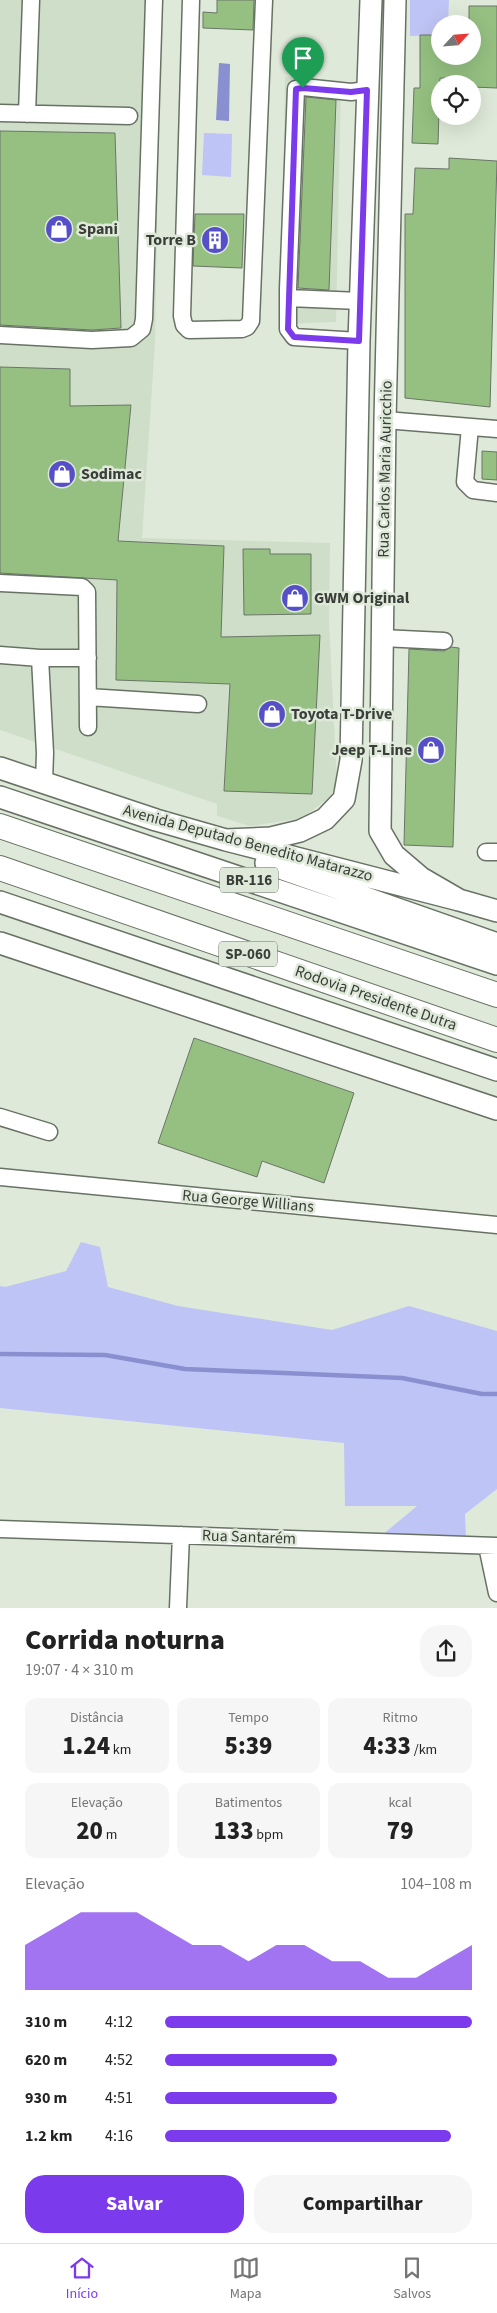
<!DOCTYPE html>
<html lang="pt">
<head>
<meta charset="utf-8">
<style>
  body { margin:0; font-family:"Source Sans 3",sans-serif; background:#f6f6f6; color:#222; height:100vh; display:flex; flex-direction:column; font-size:19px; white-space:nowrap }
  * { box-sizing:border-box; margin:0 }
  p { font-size:16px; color:#767676 }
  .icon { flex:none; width:28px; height:28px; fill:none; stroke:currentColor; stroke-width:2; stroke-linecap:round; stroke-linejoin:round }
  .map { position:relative; height:1608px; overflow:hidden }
  .sheet { display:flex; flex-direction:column; background:#fff; flex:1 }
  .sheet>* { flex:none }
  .needle { width:32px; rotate:64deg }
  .controls { position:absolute; left:431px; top:15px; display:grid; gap:10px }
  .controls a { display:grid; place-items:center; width:50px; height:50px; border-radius:50%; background:#fff; box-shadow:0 5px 20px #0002; font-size:25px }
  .pin { position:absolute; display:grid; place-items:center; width:42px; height:42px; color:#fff; margin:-51px -21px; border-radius:50% 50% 50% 0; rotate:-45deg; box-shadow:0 0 5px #0007 }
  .pin .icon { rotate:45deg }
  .round { display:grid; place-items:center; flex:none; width:52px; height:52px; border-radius:20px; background:#f6f6f6 }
  .summary { display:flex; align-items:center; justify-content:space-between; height:85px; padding:0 25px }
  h1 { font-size:28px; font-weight:800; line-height:38px }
  .figures { display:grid; grid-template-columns:repeat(3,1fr); gap:8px; height:85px; padding:5px 25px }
  .figures div { display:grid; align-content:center; border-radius:12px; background:#f6f6f6; text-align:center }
  .figures b { font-size:25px; font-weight:800 }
  .figures small { font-size:14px; font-weight:400 }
  .figures p { font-size:14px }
  .chart { height:140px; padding:10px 25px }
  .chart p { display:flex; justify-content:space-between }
  .chart svg { width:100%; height:90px; margin-top:5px; fill:#7c3aed; opacity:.7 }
  .button { display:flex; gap:10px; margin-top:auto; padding:10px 25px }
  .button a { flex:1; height:58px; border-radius:20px; background:#7c3aed; color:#fff; font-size:20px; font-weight:800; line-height:58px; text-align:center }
  .button a+a { background:#f6f6f6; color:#222 }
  ul { padding:0 25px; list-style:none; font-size:16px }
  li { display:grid; grid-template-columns:80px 60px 1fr; align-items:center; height:38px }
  li i { height:12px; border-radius:6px; background:#7c3aed }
  .dock { display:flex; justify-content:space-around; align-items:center; height:70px; border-top:1px solid #e0e0e0; background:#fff; font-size:14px; color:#767676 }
  .dock a { display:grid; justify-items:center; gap:2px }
  .dock .selected { color:#7c3aed }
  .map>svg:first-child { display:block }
  .built { fill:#cedec8 }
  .green { fill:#bec4f5 }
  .water { fill:#8a8fd0 }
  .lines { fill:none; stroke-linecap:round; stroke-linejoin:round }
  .stream { stroke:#8a8fd0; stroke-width:4.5 }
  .building { fill:#95c082; stroke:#6b7567 }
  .minor-casing { stroke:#687264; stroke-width:19 }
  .major-casing { stroke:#687264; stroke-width:24 }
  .highway-casing { stroke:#687264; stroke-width:26 }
  .minor { stroke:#fff; stroke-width:16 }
  .major { stroke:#fff; stroke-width:21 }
  .highway { stroke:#fff; stroke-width:24 }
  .route-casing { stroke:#fff; stroke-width:10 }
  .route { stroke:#7c3aed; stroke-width:6 }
  .labels { text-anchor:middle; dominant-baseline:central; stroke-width:5; stroke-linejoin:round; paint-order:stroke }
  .shield { fill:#dee9d9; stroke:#6b7168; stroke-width:1 }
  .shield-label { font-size:15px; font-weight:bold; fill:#3a3e38 }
  .poi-label { font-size:16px; font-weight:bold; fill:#3a3e38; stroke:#dee9d9; text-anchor:start }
  .street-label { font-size:16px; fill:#3a3e38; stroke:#dee9d9 }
</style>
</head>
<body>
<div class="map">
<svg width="497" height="1608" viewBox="0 0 497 1608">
  <rect width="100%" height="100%" fill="#dee9d9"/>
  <path class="built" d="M0,0H161L155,342L142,538L330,543L329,623L337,784L329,798L302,818L250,826L217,816V804L0,730Z
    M285,77L341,81L336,322L281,324Z"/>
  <path class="green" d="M410,0H449L448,24H440V35L410,36Z
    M204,133L232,134L231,177L202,175Z
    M81,1242L100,1247L108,1287L178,1306L332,1330L409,1306L497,1331V1489L465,1514L466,1538L381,1536L417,1506H345L344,1443L0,1408V1286L5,1287L66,1271Z"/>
  <path class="water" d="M219,63L230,64L229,121L216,120Z"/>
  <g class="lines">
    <path class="stream" d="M0,1354L105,1355L185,1369L402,1378L482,1394H497"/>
  </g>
  <path class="building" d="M217,0H254L253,30L203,28V12L217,13Z
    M469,6H497V88L472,87V84H467V79L440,78L438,144L412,143L414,88H420V35H440V56H472V24H469Z
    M306,97L336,100L329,290L298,288Z
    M0,131L115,133L121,328L92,330L0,325Z
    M449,158L497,161L490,407L405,398V214H413L415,168L449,169Z
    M195,214H244L242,268L193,266Z
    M0,367L70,369V406L131,405L118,541L224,546L221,637L320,635L312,794L224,791L230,684L116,680L117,580L0,573Z
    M482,451L497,452V480L482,479Z
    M243,549H270V554H311V614L244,615Z
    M451,647L459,648L453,847L404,845L409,649L444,651Z
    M194,1038L354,1093L324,1183L262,1161L257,1177L158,1143Z"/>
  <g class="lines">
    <g class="minor-casing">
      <path id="minor" d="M191,0L182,316L184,325L189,330L242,329L247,327L251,321L264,0
        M0,113L129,116
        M27,114L31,0
        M288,298V329L294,337L359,341
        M360,301L288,298V289L296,89L303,87L351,92L367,90
        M0,335L92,340L131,338L142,329L144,319L154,0
        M385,420L497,429
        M470,427L465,482L473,490L497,493
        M0,583L82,587L87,592L88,727
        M382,638L444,641
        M0,655L40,658H88
        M40,658L45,753L44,782
        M88,697L198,704
        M486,852H497
        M0,1117L49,1132
        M0,1177L497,1225
        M0,1529L497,1546
        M487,1546L497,1593
        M178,1608L181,1535"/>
    </g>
    <g class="major-casing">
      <path id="major" d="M395,0L385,420L380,831L394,855L421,878L459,900
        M0,768L156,820L226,840L459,900L497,911
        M0,797L497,964
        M226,840L271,838L300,831L325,819L344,799L351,760L359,341L371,0
        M266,863L497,944
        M0,902L497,1070
        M0,943L497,1109"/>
    </g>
    <g class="highway-casing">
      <path id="highway" d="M0,826L497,995
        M0,868L497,1040"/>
    </g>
    <use href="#minor" class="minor"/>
    <use href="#major" class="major"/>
    <use href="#highway" class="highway"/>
  </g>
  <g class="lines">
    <g class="route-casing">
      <path id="route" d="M303,88L351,92L367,90L359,341L294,337L288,329L296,89Z"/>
    </g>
    <use href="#route" class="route"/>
  </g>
  <defs>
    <g id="shop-disc" transform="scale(1.4375)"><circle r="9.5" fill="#5650c8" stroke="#dee9d9"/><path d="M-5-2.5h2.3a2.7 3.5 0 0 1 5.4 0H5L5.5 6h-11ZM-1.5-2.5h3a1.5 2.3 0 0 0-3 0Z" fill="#fff"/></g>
    <g id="building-disc" transform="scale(1.4375)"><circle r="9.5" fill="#5650c8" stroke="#dee9d9"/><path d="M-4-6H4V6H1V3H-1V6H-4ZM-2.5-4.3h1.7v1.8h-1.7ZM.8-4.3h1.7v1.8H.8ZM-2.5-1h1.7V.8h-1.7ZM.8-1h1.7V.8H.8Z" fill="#fff"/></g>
  </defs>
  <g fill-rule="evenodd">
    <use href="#shop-disc" x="59" y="229"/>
    <use href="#building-disc" x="215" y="240"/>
    <use href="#shop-disc" x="62" y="474"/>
    <use href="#shop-disc" x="295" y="598"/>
    <use href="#shop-disc" x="272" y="714"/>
    <use href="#shop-disc" x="431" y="750"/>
  </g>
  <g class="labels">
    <g class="shield">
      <rect x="220" y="867.5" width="58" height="25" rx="4"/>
      <rect x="219" y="941.5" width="58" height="25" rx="4"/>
    </g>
    <g class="shield-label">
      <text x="249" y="880">BR-116</text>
      <text x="248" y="954">SP-060</text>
    </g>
    <g class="poi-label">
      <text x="78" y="229">Spani</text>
      <text x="196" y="240" text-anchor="end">Torre B</text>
      <text x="81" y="474">Sodimac</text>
      <text x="314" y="598">GWM Original</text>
      <text x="291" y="714">Toyota T-Drive</text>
      <text x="412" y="750" text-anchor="end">Jeep T-Line</text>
    </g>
    <g class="street-label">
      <text transform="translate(385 469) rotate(-89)">Rua Carlos Maria Auricchio</text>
      <text transform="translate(248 843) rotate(15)">Avenida Deputado Benedito Matarazzo</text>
      <text transform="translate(376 998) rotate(19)">Rodovia Presidente Dutra</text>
      <text transform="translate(248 1201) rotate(5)">Rua George Willians</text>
      <text transform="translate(249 1537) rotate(2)">Rua Santarém</text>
    </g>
  </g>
</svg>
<div class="controls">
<a><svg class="needle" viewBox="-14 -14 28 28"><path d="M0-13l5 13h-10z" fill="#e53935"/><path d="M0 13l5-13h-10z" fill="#767676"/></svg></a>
<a><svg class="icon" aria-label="locate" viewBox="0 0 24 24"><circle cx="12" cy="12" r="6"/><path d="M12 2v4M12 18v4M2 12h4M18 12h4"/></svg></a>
</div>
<div class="pin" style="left:303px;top:88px;background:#1e9e55"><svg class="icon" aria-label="arrive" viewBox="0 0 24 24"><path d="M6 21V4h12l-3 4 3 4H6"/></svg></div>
</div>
<section class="sheet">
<div class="summary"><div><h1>Corrida noturna</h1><p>19:07 · 4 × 310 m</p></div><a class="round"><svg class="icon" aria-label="share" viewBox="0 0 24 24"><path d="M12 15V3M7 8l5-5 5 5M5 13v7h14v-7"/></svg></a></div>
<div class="figures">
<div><p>Distância</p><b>1.24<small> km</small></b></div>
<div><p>Tempo</p><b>5:39</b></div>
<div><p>Ritmo</p><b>4:33<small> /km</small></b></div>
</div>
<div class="figures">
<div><p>Elevação</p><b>20<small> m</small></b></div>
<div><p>Batimentos</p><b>133<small> bpm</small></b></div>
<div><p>kcal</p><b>79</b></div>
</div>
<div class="chart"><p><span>Elevação</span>104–108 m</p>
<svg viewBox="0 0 160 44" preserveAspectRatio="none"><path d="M0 44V22L10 14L20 6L30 6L40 6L50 14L60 22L70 22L80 30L90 22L100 22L110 30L120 30L130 38L140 38L150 30L160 22V44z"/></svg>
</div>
<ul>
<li><b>310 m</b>4:12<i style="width:100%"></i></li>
<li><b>620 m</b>4:52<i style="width:56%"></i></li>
<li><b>930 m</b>4:51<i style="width:56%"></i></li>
<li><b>1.2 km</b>4:16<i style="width:93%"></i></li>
</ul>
<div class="button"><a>Salvar</a><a>Compartilhar</a></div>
</section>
<nav class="dock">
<a class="selected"><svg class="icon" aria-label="home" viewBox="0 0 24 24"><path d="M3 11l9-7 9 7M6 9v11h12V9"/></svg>Início</a>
<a><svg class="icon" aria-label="map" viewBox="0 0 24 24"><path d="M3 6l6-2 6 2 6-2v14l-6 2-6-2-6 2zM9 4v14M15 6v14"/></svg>Mapa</a>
<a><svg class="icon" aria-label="saved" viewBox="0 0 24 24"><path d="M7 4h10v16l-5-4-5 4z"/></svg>Salvos</a>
</nav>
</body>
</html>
